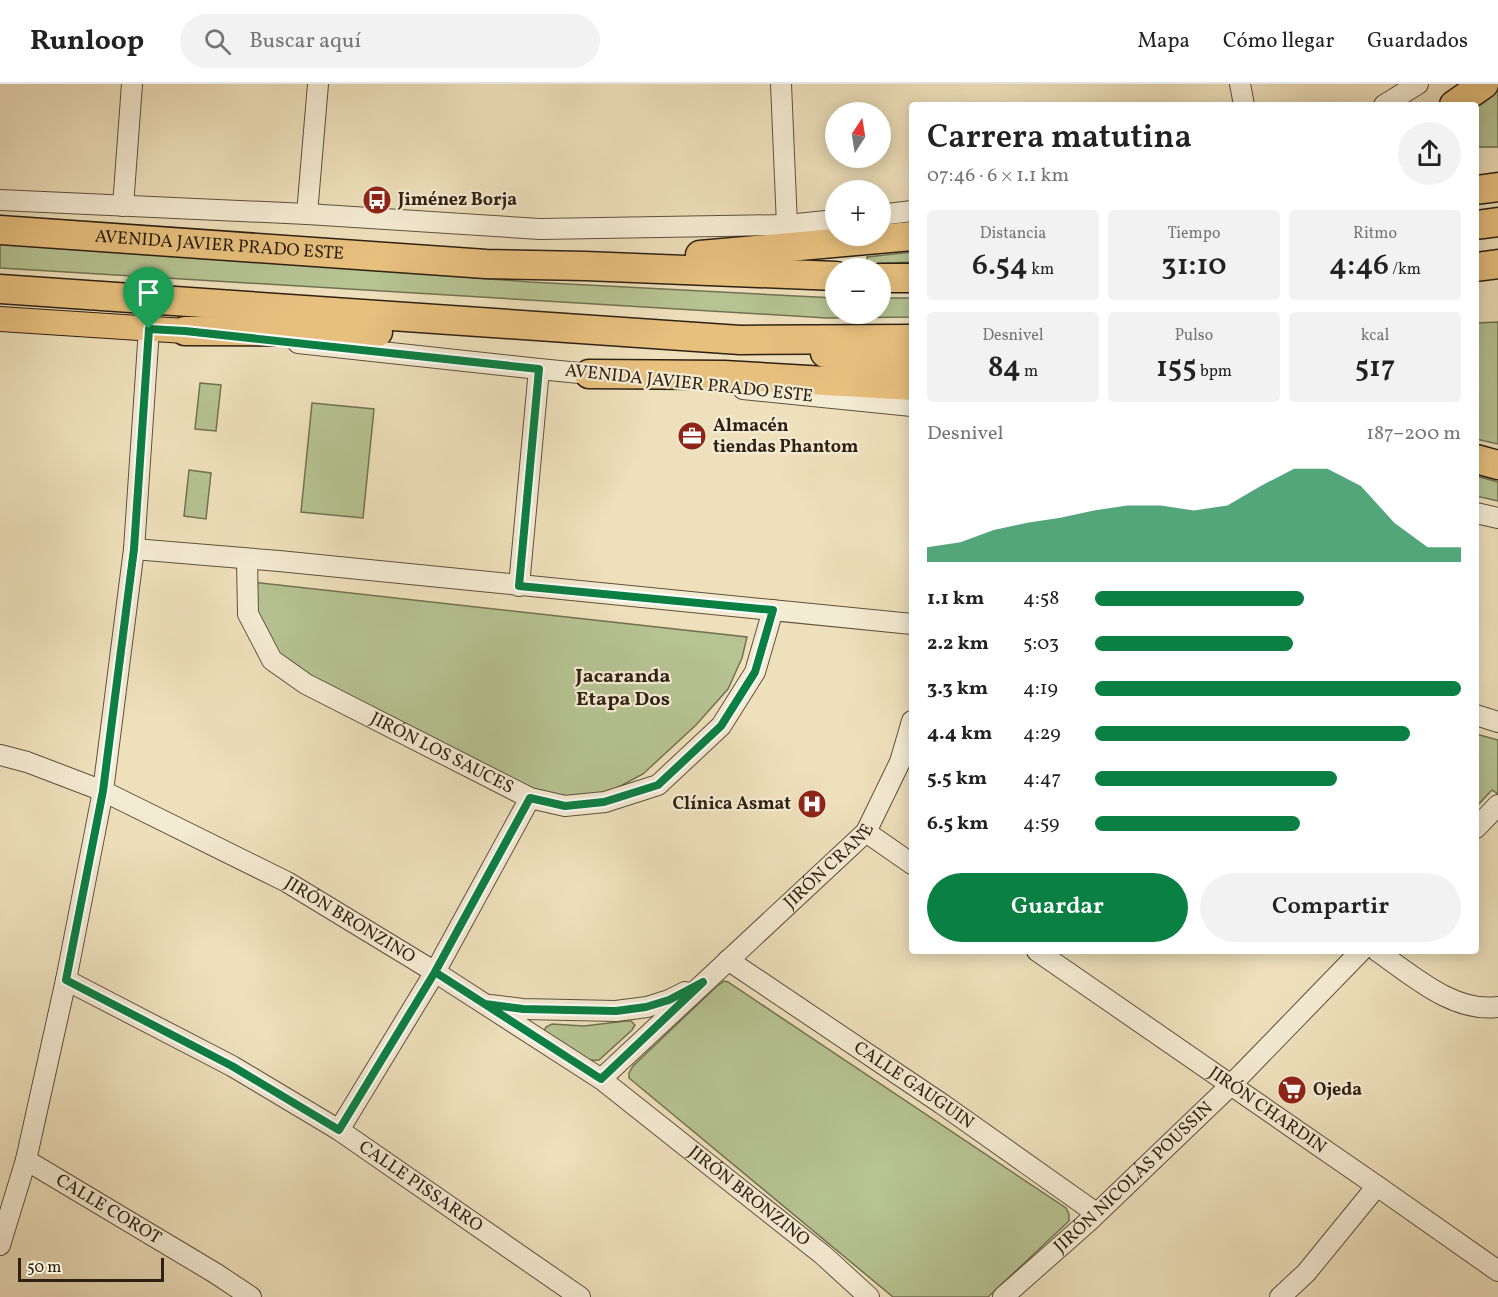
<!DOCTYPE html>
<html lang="es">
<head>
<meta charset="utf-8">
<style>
  body { margin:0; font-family:Vollkorn,serif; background:#f2f2f2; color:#222; height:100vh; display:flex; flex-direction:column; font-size:22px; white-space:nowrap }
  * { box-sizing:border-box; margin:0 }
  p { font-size:20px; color:#767676 }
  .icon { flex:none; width:33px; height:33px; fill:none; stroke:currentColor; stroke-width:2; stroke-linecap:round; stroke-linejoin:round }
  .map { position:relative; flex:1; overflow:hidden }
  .side { position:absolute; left:909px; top:18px; width:570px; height:852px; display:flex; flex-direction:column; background:#fff; border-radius:6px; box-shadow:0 3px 15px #0003 }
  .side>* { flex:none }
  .needle { width:39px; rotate:12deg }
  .buttons { position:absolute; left:825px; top:18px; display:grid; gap:12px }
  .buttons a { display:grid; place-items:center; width:66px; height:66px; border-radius:50%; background:#fff; box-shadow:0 3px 15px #0003; font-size:30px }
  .scale { position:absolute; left:18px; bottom:15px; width:146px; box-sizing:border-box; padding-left:6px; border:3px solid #2e2113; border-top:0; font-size:16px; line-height:21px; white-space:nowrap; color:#2e2113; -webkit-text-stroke:4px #f4ebd3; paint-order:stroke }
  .pin { position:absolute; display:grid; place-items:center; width:51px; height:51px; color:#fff; margin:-62px -26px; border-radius:50% 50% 50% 0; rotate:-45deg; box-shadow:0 0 6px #0007 }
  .pin .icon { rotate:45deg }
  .round { display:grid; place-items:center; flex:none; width:63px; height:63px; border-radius:32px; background:#f2f2f2 }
  .summary { display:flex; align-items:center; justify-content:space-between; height:102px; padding:0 18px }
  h1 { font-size:33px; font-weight:600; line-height:45px }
  .stats { display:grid; grid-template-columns:repeat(3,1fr); gap:9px; height:102px; padding:6px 18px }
  .stats div { display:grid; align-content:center; border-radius:6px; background:#f2f2f2; text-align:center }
  .stats b { font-size:30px; font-weight:600 }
  .stats small { font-size:16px; font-weight:400 }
  .stats p { font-size:16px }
  .chart { height:168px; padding:12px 18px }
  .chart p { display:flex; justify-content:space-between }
  .chart svg { width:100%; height:108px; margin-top:6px; fill:#0b8043; opacity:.7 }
  .primary-button { display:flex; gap:12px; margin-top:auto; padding:12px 18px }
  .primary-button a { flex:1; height:69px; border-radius:36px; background:#0b8043; color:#fff; font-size:24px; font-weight:600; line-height:69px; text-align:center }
  .primary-button a+a { background:#f2f2f2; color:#222 }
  ul { padding:0 18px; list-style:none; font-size:20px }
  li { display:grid; grid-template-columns:96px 72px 1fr; align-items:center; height:45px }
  li i { height:15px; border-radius:8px; background:#0b8043 }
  header { display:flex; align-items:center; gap:36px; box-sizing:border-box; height:84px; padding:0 30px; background:#fff; border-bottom:2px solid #e0e0e0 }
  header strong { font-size:28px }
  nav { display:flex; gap:33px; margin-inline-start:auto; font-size:21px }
  .search { width:420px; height:54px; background:#f2f2f2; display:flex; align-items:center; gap:15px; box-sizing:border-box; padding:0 21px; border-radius:33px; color:#767676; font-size:22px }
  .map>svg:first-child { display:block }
  .green { fill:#b6c392; stroke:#727252; stroke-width:1.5 }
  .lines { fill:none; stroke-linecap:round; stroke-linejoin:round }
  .minor-casing { stroke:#5e513d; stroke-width:22 }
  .major-casing { stroke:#2e2113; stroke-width:26 }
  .highway-casing { stroke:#2e2113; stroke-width:31 }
  .minor { stroke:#f4ebd3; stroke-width:20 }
  .major { stroke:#e7c07e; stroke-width:24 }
  .highway { stroke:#e7c07e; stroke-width:28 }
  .route-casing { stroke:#fff; stroke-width:12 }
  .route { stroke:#0b8043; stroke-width:8 }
  .labels { text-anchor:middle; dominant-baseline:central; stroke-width:4.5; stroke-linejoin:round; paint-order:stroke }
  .poi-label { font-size:18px; font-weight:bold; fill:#2e2113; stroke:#f4ebd3; text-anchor:start }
  .street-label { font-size:18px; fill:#2e2113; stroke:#f4ebd3 }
  .neighbourhood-label { font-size:20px; font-weight:bold; fill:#2e2113; stroke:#f4ebd3 }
</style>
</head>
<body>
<header>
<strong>Runloop</strong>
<div class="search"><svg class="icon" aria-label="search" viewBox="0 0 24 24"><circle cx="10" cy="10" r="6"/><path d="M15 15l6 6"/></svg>Buscar aquí</div>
<nav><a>Mapa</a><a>Cómo llegar</a><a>Guardados</a></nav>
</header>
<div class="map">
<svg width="1498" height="1213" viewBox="0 0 1498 1213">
  <rect width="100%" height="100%" fill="#eee0bb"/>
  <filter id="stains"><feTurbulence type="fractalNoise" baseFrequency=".00333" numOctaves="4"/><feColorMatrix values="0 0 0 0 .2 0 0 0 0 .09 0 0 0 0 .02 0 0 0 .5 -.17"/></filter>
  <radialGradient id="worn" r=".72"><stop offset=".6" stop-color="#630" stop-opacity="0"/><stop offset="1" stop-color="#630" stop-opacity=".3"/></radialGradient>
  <path class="green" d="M1498,5V63H1476V21Z
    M0,157L530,198L835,214L836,230H880L881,214H912V233L827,234L0,184Z
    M912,168V178L868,180L867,173Z
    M1498,238V360L1476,355V239Z
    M200,299L221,301L216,347L195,345Z
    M312,319L374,325L363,434L301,428Z
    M189,386L211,389L206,435L184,432Z
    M1476,392L1498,398V417L1476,412Z
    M251,498L747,553L742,574L728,605L696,641L643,690L617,704L590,713L553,711L542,708L504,691L320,598L294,582L276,566L260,543Z
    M1476,643H1477L1476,650L1498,656V710L1492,706L1476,723Z
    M724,897L728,898L1066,1124L1069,1130V1137L988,1213H893L629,994V989L633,982L716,903Z
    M626,937H631L635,941L632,946L599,976C580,979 562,961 547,951L544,947L546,943L552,940L584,942Z"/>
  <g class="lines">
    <g class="minor-casing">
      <g id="minor">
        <path d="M781,0L787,141"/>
        <path d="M1240,0L1244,21"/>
        <path d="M1384,21L1418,0"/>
        <path d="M0,116L307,130L540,145L787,141L836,136"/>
        <path d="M123,122L132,0"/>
        <path d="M307,130L318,0"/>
        <path d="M880,131L912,127"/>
        <path d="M298,259L539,285L600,291"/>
        <path d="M743,305L912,322"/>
        <path d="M1476,429L1498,434"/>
        <path d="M134,465L279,477L912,540"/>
        <path id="s1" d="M247,476L248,530L272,576L306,600L530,714L565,722L605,718L658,701L721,642L755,588L773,526"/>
        <path d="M519,502L539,285"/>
        <path d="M1476,631L1498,638"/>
        <path id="s2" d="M0,671L27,678L103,707L287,798L435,888L601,995L823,1171L869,1213"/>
        <path d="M1476,744L1498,721"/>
        <path d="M866,748L912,780"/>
        <path id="s3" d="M1037,867L1377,1102L1498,1187"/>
        <path d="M1377,867C1412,891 1453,929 1498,923"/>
        <path id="s4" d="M728,876L942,1020L1096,1129"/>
        <path id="s5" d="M66,896L232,982L339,1046L580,1213"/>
        <path d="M490,921L523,925L616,927L647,923L669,916L685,908"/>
        <path id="s6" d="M601,995L866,748L900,678L912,637"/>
        <path d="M339,1046L435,888L530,714"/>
        <path id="s7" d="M26,1076L215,1189L251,1213"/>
        <path d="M0,1161L26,1076L66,896L103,707L134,465L149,245"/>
        <path id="s8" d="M1003,1213L1089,1137L1231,1001L1361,867"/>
        <path d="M1280,1213L1306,1189L1377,1102"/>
      </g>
    </g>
    <g class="major-casing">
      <path id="major" d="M0,235L185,247"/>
    </g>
    <g class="highway-casing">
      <g id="highway">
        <path d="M1454,21L1484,0"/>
        <path d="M1476,106L1498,103"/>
        <path d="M1476,141L1498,138"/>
        <path id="s9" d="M0,146L486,180L585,182L836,192"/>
        <path d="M700,171L912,152"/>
        <path d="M1476,183L1498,180"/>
        <path d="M880,194H912"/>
        <path d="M0,205L740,256L912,255"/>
        <path d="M185,247L378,248"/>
        <path d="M825,269L912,283"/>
        <path d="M589,290L724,291L912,302"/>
        <path d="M1476,375L1498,381"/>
      </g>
    </g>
    <use href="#minor" class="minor"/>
    <use href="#major" class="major"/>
    <use href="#highway" class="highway"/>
  </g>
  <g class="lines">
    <g class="route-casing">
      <path id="route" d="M149,245L134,465L103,707L66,896L232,982L339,1046L435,888L485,920L523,925L616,927L646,923L669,916L703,898L601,995L435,888L530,714L565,722L604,718L658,701L721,642L755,588L773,526L519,502L539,285L185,247L149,245"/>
    </g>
    <use href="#route" class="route"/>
  </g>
  <defs>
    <g id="bus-disc" transform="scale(1.5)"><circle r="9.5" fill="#8f2418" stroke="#f4ebd3"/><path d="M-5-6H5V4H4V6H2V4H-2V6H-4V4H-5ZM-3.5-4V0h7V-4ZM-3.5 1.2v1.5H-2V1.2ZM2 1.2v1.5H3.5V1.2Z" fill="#fff"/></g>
    <g id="office-disc" transform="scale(1.5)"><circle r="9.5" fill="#8f2418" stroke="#f4ebd3"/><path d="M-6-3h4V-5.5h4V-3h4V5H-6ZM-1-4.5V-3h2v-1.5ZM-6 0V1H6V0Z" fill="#fff"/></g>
    <g id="hospital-disc" transform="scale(1.5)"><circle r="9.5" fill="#8f2418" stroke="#f4ebd3"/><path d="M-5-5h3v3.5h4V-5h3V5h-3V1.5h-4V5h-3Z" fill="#fff"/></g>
    <g id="supermarket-disc" transform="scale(1.5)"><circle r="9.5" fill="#8f2418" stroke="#f4ebd3"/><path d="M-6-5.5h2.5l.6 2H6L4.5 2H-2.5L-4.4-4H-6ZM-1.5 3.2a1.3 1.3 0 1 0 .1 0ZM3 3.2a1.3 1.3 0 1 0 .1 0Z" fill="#fff"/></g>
  </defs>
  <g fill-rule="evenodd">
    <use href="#bus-disc" x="377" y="116"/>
    <use href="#office-disc" x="692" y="352"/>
    <use href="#hospital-disc" x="812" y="720"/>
    <use href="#supermarket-disc" x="1292" y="1006"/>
  </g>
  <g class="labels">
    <g class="poi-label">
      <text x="398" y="116">Jiménez Borja</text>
      <text x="713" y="342">Almacén<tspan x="713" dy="21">tiendas Phantom</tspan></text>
      <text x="791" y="720" text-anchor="end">Clínica Asmat</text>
      <text x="1313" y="1006">Ojeda</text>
    </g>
    <g class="street-label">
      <text stroke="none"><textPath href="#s9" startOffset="220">AVENIDA JAVIER PRADO ESTE</textPath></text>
      <text transform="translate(689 300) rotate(6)">AVENIDA JAVIER PRADO ESTE</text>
      <text stroke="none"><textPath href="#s1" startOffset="300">JIRÓN LOS SAUCES</textPath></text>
      <text stroke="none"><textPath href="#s6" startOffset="312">JIRÓN CRANE</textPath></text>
      <text stroke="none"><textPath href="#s2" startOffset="388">JIRÓN BRONZINO</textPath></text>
      <text stroke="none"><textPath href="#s4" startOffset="224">CALLE GAUGUIN</textPath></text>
      <text stroke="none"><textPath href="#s3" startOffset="280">JIRÓN CHARDIN</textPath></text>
      <text stroke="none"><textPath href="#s8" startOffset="177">JIRÓN NICOLÁS POUSSIN</textPath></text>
      <text stroke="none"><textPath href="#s5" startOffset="411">CALLE PISSARRO</textPath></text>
      <text stroke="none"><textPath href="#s2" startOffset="874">JIRÓN BRONZINO</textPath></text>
      <text stroke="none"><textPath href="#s7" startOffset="96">CALLE COROT</textPath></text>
    </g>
    <g class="neighbourhood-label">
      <text x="623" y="593">Jacaranda<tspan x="623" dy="23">Etapa Dos</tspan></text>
    </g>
  </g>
  <rect width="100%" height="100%" filter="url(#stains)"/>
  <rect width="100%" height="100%" fill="url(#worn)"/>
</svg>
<div class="buttons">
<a><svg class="needle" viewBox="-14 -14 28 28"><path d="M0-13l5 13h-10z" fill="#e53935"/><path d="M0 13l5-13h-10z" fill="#767676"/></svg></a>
<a>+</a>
<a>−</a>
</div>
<div class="scale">50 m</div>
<div class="pin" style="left:149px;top:245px;background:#1e9e55"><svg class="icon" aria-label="arrive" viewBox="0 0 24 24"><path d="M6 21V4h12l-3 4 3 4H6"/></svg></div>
<section class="side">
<div class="summary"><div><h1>Carrera matutina</h1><p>07:46 · 6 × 1.1 km</p></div><a class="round"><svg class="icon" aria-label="share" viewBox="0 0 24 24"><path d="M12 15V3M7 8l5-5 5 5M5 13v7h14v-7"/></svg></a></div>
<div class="stats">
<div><p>Distancia</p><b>6.54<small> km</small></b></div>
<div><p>Tiempo</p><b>31:10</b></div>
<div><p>Ritmo</p><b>4:46<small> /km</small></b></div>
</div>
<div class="stats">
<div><p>Desnivel</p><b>84<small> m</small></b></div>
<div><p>Pulso</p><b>155<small> bpm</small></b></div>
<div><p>kcal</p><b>517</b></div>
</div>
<div class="chart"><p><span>Desnivel</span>187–200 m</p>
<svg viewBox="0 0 160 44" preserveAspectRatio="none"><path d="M0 44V38L10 36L20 31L30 28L40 26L50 23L60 21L70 21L80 23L90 21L100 13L110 6L120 6L130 13L140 28L150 38L160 38V44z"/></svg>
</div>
<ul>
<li><b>1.1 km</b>4:58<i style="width:57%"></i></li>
<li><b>2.2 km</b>5:03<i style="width:54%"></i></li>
<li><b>3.3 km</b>4:19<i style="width:100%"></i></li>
<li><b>4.4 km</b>4:29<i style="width:86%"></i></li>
<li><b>5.5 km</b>4:47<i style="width:66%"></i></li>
<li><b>6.5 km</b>4:59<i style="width:56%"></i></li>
</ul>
<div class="primary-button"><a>Guardar</a><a>Compartir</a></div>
</section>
</div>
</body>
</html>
